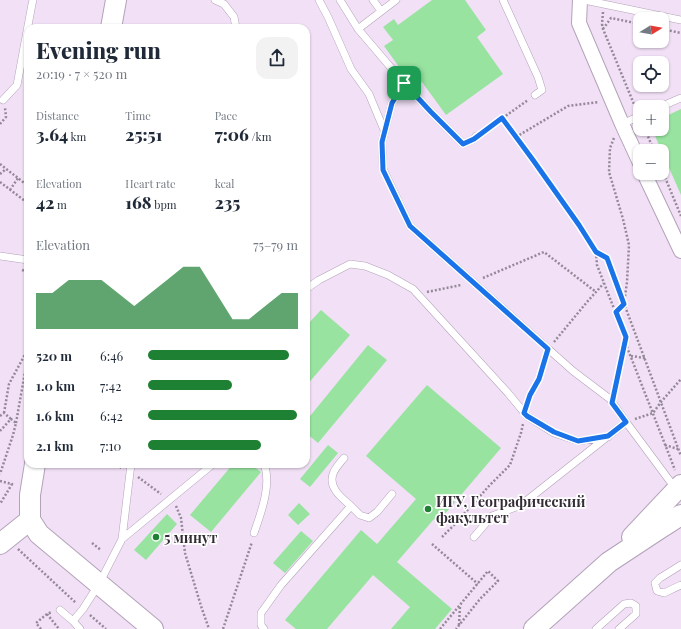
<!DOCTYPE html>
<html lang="en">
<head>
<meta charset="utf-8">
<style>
  body { margin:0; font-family:"Playfair Display",serif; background:#f2f2f3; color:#1f2937; height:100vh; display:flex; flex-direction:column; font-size:15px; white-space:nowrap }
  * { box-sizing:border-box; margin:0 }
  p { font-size:13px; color:#747a83 }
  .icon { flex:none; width:22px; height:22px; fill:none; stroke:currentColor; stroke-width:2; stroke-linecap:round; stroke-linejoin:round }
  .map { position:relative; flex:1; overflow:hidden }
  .drawer { position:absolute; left:24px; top:24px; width:286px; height:444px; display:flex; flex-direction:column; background:#fff; border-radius:12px; box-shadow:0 1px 3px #0004 }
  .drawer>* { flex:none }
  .needle { width:26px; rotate:79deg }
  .buttons { position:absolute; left:633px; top:12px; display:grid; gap:8px }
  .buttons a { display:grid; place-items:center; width:36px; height:36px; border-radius:8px; background:#fff; box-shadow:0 1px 3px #0004; font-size:20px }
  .pin { position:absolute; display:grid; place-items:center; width:34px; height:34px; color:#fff; margin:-17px; border-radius:8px; box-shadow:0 2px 6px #0006 }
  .round { display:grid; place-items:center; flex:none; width:42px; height:42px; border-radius:12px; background:#f2f2f3 }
  .head { display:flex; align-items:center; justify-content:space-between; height:68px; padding:0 12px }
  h1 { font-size:22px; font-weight:800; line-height:30px }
  .metrics { display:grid; grid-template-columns:repeat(3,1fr); gap:6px; height:68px; padding:4px 12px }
  .metrics div { display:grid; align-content:center }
  .metrics b { font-size:17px; font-weight:800 }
  .metrics small { font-size:11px; font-weight:400 }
  .metrics p { font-size:11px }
  .chart { height:112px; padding:8px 12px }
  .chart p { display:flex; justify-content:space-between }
  .chart svg { width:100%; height:72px; margin-top:4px; fill:#1e8033; opacity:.7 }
  ul { padding:0 12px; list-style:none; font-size:13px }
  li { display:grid; grid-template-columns:64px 48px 1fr; align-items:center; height:30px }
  li i { height:10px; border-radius:5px; background:#1e8033 }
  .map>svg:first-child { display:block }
  .building { fill:#99e3a0 }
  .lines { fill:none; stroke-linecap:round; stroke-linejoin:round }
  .lane-casing { stroke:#b3a3b8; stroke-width:8 }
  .street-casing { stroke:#b3a3b8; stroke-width:16 }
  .secondary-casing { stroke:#b3a3b8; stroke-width:22 }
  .path { stroke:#958898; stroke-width:2.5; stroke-dasharray:2 2; stroke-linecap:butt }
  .lane { stroke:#fff; stroke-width:7 }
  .street { stroke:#fff; stroke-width:14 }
  .secondary { stroke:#fff; stroke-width:20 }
  .route-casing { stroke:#fff; stroke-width:8 }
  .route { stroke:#1a73e8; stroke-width:5 }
  .poi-dot { fill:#1e8033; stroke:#fff; stroke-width:1.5 }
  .labels { text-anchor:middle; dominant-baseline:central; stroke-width:3.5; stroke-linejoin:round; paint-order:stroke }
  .poi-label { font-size:14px; font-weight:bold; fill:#332c35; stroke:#fff; text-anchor:start }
</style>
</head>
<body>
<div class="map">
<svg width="681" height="629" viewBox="0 0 681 629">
  <rect width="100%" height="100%" fill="#f1e0f6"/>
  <path class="building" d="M432,0H465L486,30L477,37L503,74L446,115L422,82L414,87L410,82L384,46L393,40L383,27L394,19L398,25Z
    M681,109V195L652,129H662V118Z
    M321,310L350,335L306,386V326Z
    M368,345L387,360L318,443L306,433V421Z
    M427,385L501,448L438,522L434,519L397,562L452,609L435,629H391L410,607L373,575L327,629H296L285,620L361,530L377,544L416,499L366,456Z
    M328,445L338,453L310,487L300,479Z
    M233,464H251L261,472L211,532L190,515Z
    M299,503L310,514L298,525L288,515Z
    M167,514L177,524L146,560L134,550Z
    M301,531L313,541L285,573L273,563Z"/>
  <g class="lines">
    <g class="lane-casing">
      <path id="lane" d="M215,0L224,4L234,17L236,28
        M319,0L328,17L351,69L369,94L384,130
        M340,0L358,29
        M373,0L381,11
        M396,0L358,29L404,83L392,103L382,142L383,169L410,226L573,371L610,399L626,422L675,488
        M503,0L538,77L542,90L535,95
        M584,0L681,20
        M404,83L431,112L463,144L474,139L476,136
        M3,100L17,85L32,4L33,0
        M660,107L681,98
        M622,124L640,116
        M0,256L28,260
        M306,289L319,280L350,264L365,266L388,275L413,289L508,393L527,416L554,433L578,441L608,437
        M344,458C340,463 335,468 333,474C328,488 342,498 351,506
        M254,533C261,513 272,484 264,464
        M474,537L492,516L521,505L626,422
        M122,539L213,464
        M681,565L660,578L655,583L657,591L664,593L681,585
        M60,610L73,621
        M80,629L73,621L83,609L99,584L122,539L131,464
        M264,629L261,625V613L281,585L351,506L360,515L369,518L377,512L392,494
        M596,629L624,604L631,603L636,606V614L619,629"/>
    </g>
    <g class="street-casing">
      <path id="street" d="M580,0L579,23L622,124L640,163
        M644,173L681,251"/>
    </g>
    <g class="secondary-casing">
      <path id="secondary" d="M111,28L116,0
        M35,464L30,495V520L39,534L153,629
        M632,537L681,485
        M0,544L30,520
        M534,629L609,562L656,531L681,515"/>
    </g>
    <path class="path" d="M603,12L602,24L603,29L636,109
      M603,29L611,18L640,24
      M662,29L681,33
      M502,118L533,160L579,225L596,252L597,265L625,337V342L675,470
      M0,124L6,117L5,108
      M645,129L654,151
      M483,132L528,100
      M516,137L568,106L599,102
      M614,138L610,148L609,172L623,219L629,245L627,282L624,304L616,312
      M0,164L28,186
      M662,170L681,216
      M0,174L6,169
      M0,182L25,201L28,202
      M10,190L18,178
      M596,252L607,258L681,456
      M22,270L28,272
      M483,278L544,252L596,292
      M427,292L461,285
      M554,342L587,302L604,283
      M631,356L645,358
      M615,390L625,343
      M528,402L530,395L539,379L545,358
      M4,413L9,384L28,349
      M0,416L4,413L11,419
      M635,419L653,413L661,402L681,379
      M16,423L28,355
      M0,431L11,419L16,423L13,435L0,474
      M665,445L678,449
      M113,464L121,468
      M138,477L161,494
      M0,481L12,484L0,504
      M176,506L181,518L185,553L201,606L209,629
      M442,537L454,525L489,486L510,465L521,433L523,424
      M92,543L101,550
      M432,544L478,584
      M18,549L76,603
      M47,614L59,629
      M90,615L106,629
      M459,625L460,606
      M41,629L36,623L47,614L52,612
      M223,629L252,542
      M440,629L488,571L498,581L480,599L456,629"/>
    <use href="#lane" class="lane"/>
    <use href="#street" class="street"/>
    <use href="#secondary" class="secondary"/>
  </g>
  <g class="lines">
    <g class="route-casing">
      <path id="route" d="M404,83L431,112L463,144L474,139L502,118L533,160L579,225L596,252L607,258L624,304L616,312L626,337L612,403L626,422L608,436L578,441L554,432L527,416L524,413L530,395L539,379L548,349L410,226L383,170L382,142L392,103Z"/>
    </g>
    <use href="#route" class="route"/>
  </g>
  <g class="poi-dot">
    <circle cx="428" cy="509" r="4"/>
    <circle cx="156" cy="537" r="4"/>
  </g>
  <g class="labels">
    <g class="poi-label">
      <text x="436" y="501">ИГУ, Географический<tspan x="436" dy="16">факультет</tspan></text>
      <text x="164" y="537">5 минут</text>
    </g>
  </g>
</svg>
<div class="buttons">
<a><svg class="needle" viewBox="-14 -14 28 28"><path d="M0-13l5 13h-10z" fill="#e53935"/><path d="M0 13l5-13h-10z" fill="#747a83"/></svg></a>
<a><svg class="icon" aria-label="locate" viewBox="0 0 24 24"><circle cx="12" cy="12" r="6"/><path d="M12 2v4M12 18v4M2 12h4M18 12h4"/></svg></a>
<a>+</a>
<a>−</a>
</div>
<div class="pin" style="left:404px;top:83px;background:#1e9e55"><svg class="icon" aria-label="arrive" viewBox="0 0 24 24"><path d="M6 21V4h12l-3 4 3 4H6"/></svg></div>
<section class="drawer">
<div class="head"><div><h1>Evening run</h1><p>20:19 · 7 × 520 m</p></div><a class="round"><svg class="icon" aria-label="share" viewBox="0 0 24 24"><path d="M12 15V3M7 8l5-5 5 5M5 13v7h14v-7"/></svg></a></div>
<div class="metrics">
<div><p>Distance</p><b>3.64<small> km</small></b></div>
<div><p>Time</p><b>25:51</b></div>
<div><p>Pace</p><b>7:06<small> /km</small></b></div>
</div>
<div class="metrics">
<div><p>Elevation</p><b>42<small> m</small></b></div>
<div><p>Heart rate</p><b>168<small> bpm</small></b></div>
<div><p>kcal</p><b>235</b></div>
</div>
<div class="chart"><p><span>Elevation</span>75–79 m</p>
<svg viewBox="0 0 160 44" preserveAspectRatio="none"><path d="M0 44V22L10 22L20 14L30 14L40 14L50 22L60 30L70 22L80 14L90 6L100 6L110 22L120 38L130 38L140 30L150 22L160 22V44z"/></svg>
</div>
<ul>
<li><b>520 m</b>6:46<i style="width:94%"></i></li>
<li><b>1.0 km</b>7:42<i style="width:56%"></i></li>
<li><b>1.6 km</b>6:42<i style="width:99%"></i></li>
<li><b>2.1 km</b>7:10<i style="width:75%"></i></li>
</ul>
</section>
</div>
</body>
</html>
